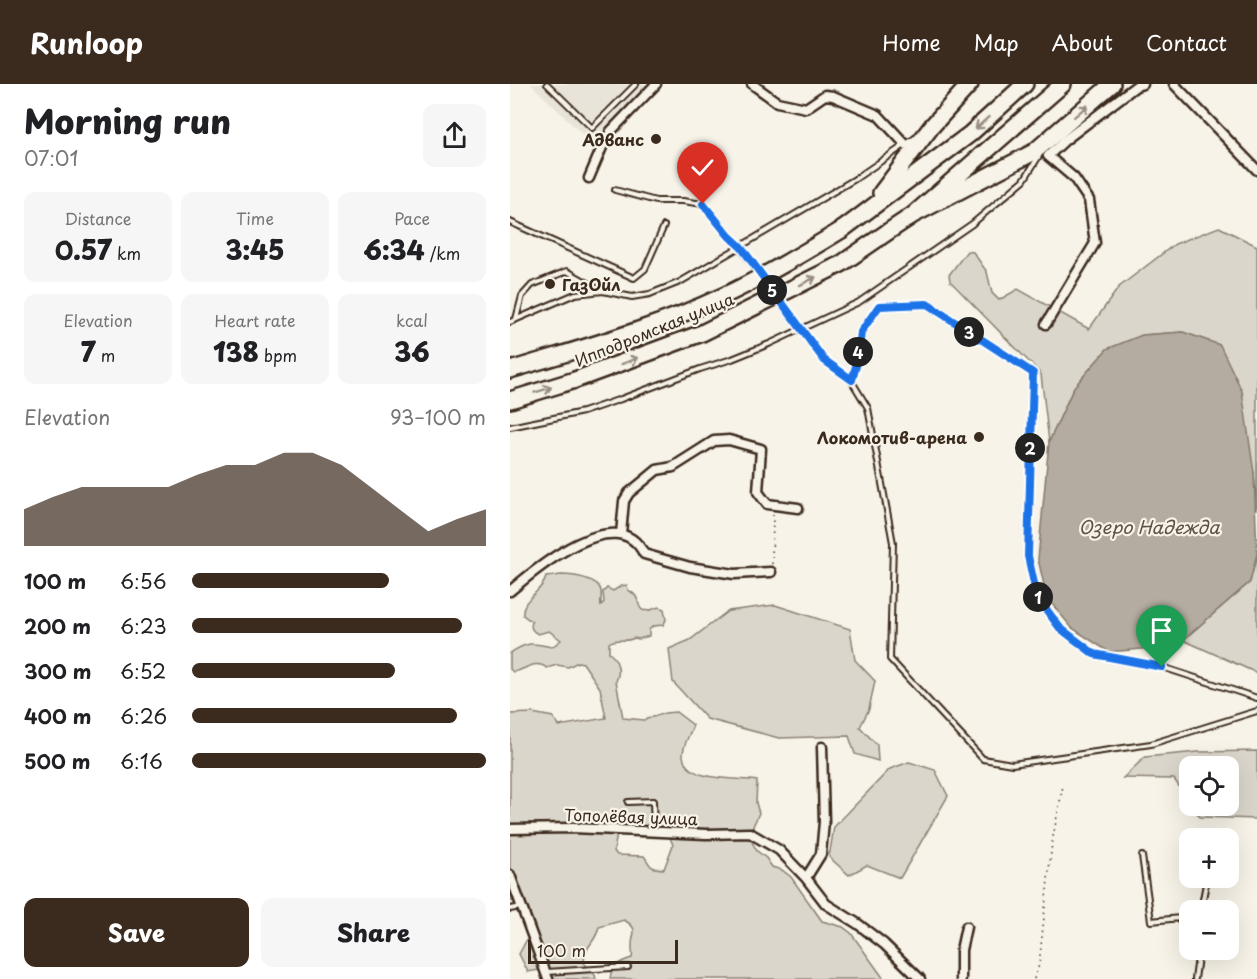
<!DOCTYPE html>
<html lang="en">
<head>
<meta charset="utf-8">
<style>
  body { margin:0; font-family:"Playpen Sans",sans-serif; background:#f6f6f6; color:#202124; height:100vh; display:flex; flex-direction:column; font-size:22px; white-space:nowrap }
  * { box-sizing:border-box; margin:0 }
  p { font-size:20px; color:#757577 }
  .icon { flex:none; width:33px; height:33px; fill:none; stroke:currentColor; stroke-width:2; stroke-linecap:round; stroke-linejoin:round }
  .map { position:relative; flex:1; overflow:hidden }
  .details { display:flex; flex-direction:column; background:#fff; width:510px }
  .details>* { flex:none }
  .controls { position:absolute; left:669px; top:672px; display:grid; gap:12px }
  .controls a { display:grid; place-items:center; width:60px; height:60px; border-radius:12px; background:#fff; box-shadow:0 6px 24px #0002; font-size:30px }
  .scale { position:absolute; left:18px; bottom:15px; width:150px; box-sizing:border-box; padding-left:6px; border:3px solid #3b2a1e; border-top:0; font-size:16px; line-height:21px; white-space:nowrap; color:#3b2a1e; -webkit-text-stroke:4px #f7f3e8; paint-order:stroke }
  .pin { position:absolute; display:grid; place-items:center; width:51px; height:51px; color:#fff; margin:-62px -26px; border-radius:50% 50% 50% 0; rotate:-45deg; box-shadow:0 0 6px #0007 }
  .pin .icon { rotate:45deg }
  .km { position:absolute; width:30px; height:30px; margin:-15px; border-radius:50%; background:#222; color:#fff; font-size:16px; line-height:30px; text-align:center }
  .round { display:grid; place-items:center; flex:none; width:63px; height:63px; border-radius:12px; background:#f6f6f6 }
  .headline { display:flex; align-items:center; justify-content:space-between; height:102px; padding:0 24px }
  h1 { font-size:33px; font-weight:800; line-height:45px }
  .metrics { display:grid; grid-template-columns:repeat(3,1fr); gap:9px; height:102px; padding:6px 24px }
  .metrics div { display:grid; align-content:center; border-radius:12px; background:#f6f6f6; text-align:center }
  .metrics b { font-size:26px; font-weight:800 }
  .metrics small { font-size:16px; font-weight:400 }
  .metrics p { font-size:16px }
  .chart { height:168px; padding:12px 24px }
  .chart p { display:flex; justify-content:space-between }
  .chart svg { width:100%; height:108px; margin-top:6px; fill:#3b2a1e; opacity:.7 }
  .primary-button { display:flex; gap:12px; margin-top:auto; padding:12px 24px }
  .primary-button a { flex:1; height:69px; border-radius:12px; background:#3b2a1e; color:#fff; font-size:24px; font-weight:800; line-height:69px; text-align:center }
  .primary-button a+a { background:#f6f6f6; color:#202124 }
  ul { padding:0 24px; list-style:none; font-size:20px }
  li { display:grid; grid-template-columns:96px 72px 1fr; align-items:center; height:45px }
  li i { height:15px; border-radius:8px; background:#3b2a1e }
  header { display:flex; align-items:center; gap:36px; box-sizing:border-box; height:84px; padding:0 30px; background:#3b2a1e; color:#fff }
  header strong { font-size:28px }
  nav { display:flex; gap:33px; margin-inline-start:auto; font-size:21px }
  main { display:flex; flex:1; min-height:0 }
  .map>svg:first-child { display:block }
  .built { fill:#e9e4d9 }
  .green { fill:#dbd6cb; stroke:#8b8074; stroke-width:1.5; fill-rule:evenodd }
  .water { fill:#b4aca0; stroke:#84786c; stroke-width:1.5 }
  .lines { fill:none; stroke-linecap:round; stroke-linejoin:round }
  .lane-casing { stroke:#3b2a1e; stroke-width:8 }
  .street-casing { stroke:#3b2a1e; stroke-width:13 }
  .highway-casing { stroke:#3b2a1e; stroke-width:20 }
  .path { stroke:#3b2a1e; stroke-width:1.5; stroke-dasharray:1.5 4.5; stroke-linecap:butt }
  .lane { stroke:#f7f3e8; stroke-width:4 }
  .street { stroke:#f7f3e8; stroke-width:8 }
  .highway { stroke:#f7f3e8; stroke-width:15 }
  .highway-bridge-casing { stroke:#3b2a1e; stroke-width:20; stroke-linecap:butt }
  .highway-bridge { stroke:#f7f3e8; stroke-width:15 }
  .oneway { stroke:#998e83 }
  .route-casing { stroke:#fff; stroke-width:12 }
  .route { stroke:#1a73e8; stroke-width:8 }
  .poi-dot { fill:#3b2a1e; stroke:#f7f3e8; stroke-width:2 }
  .labels { text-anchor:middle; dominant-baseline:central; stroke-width:4.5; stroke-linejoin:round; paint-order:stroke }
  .poi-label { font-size:16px; font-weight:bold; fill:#3b2a1e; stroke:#f7f3e8; text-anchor:end }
  .street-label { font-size:16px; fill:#3b2a1e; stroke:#f7f3e8 }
  .water-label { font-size:18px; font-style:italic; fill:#5f5145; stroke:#f7f3e8 }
</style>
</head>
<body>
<header>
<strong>Runloop</strong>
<nav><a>Home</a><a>Map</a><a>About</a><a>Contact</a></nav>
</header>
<main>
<section class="details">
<div class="headline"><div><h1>Morning run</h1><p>07:01</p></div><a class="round"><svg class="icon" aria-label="share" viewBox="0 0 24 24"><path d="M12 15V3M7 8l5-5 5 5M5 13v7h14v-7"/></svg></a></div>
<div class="metrics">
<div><p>Distance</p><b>0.57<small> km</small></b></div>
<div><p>Time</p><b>3:45</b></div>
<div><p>Pace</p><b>6:34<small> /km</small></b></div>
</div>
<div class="metrics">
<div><p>Elevation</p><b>7<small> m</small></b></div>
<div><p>Heart rate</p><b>138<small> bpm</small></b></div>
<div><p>kcal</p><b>36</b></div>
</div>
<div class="chart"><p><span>Elevation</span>93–100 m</p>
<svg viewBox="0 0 160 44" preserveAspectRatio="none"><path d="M0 44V29L10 24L20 20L30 20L40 20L50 20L60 15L70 11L80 11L90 6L100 6L110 11L120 20L130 29L140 38L150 33L160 29V44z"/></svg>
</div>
<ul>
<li><b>100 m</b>6:56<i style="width:67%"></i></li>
<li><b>200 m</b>6:23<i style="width:92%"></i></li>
<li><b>300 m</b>6:52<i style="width:69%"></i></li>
<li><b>400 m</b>6:26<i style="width:90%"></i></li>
<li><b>500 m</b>6:16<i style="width:100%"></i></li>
</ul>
<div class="primary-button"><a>Save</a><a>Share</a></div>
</section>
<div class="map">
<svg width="747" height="895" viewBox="0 0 747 895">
  <rect width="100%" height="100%" fill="#f7f3e8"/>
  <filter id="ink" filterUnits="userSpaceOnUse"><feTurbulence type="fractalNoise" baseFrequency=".0167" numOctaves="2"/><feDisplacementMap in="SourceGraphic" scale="12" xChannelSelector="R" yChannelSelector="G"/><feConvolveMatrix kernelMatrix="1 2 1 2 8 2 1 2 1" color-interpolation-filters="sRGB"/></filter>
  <g filter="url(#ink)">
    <path class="built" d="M21,0H140L82,60Z"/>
    <path class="green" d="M709,143L747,162V426L744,389L710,261L672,248L632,251L564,303L539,358L531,290L440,197L439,191L457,167L463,168L477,188L482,209L489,216L508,205L579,245L609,203L665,160Z
      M747,470V589L673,556L740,498Z
      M51,491C62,491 89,494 91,507C92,513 90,517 91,522L94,518L93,508L97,504L103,507L111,502L117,501L118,506C137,514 119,535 149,523L154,525L156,536L153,541L143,542L139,546V552L129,555L124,554C116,559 107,553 99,559V569C108,575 111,588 106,597L113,634L134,636L155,629L166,628L183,641C180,651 172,662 173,672C176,699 228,693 247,697L246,719L249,729L240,749L242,758L247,767L256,774L262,783L272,786L281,793L312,837L333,843L341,849L374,895H100C101,881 110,878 122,874C123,871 122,867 122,864C121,849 131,846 114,836L89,843C86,859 74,861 74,879L85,891L86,895H32L29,886L18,888L9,870L16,857L26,850L15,819L0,817V630L22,629L43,633L49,642L96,634L90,604L73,579L68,578L58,583L47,581L37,584C25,575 16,586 3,588L0,585V569C18,557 22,559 42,563L51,556L39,547L28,550C22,547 20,544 22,538L13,531C11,514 33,508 36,493ZM123,742L157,746L163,761L154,785C138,784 142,783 134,772L107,771L104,767L108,744Z
      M265,521L340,545L345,576L365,597L359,625L350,643L367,661L368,677L345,670L339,652L269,654L197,635L163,598L159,565L180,556L218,527Z
      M747,667V735L690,733L682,722H718V682H680L679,717L664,695L613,694L635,673L688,668Z
      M399,678L425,686L438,712L390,794L357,781L339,791L319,773L324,743L380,685Z"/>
    <path class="water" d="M673,248L710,261L732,307L744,389L747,470L740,498L673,556L632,565L599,568L562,544L537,514L528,475L539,358L564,303L597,265L632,251Z"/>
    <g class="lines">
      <g class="lane-casing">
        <path id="lane" d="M37,0L82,44L126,0
          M105,106L146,117H173L193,120C212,143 232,165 249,189
          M0,138L124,194L135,185L154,142
          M254,195L264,208
          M268,215L314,276L341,296L358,324L383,459L380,575L473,675L502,680L641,660L747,627
          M6,235L12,212L22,201L57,187L92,207
          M0,238L65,210L93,207L122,213L140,210L170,198L345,95L405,54
          M341,296L348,275L351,247L370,222L417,220L523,289L518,472L527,512L550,544L584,570L652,583L747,614
          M0,343L73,328L111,315L190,285L222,275L259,260L349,218L462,140L514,96L529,72
          M118,718L143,717L144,747
          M632,772L641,837L680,833
          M0,825L11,823
          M691,826L697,794
          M36,888L118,883
          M685,895L689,866"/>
      </g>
      <g class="street-casing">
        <path id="street" d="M242,0L267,18L296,24L315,11L323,12L368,31L395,60
          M664,0L747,86
          M79,94L93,61L101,47L146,0
          M536,240L585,159L579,116L564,94L538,72L555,56L626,2L633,0
          M111,450L114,417L119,409L147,386L163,383L204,357L219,356L251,365L248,408L257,420L288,424
          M0,507C27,484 108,416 134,470L180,483L224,490L261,488
          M0,745L63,744L196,750L240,749L269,766L296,794L316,820L348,840L374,860L410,895
          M0,791L38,895
          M296,794L311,770L314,738L312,663
          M451,895V866L456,843"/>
      </g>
      <g class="highway-casing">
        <path id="highway" d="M371,109L422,42L460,0
          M403,131L524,68L602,0
          M333,145L460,50L515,0
          M379,147L403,131L553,0
          M0,286L17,281
          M0,316L65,296"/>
      </g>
      <path class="path" d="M262,480L263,431
        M524,895L529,881L542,758L553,702"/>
      <use href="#lane" class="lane"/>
      <use href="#street" class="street"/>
      <use href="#highway" class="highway"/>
      <g class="highway-bridge-casing">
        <path id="highway-bridge" d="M17,281C83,261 150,242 213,212C254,193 294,169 333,145
          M65,296L192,249L331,180L379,147"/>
      </g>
      <use href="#highway-bridge" class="highway-bridge"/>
    </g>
    <defs><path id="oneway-shaft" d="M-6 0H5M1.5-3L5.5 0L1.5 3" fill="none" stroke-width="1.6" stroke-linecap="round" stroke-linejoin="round" transform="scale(1.5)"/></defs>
    <g class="oneway">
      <use href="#oneway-shaft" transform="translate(571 27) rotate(-41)"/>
      <use href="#oneway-shaft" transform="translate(472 39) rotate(138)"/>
      <use href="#oneway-shaft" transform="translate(298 197) rotate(-27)"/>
      <use href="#oneway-shaft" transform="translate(120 277) rotate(-20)"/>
      <use href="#oneway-shaft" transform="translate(33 306) rotate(-17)"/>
    </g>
  </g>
  <g class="lines" filter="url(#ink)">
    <g class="route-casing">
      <path id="route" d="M193,120L219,152L231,163L314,276L342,296L348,275L351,248L369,222L417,220L523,289L518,472L527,513L550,544L584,570L652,583"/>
    </g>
    <use href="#route" class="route"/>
  </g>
  <g class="poi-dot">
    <circle cx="146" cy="55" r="6"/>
    <circle cx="40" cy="200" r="6"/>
    <circle cx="469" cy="353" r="6"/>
  </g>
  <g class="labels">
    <g class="poi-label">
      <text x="134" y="55">Адванс</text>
      <text x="52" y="200" text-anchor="start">ГазОйл</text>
      <text x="457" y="353">Локомотив-арена</text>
    </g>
    <g class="street-label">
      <text transform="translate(144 245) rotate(-22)">Ипподромская улица</text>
      <text transform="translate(121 732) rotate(2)">Тополёвая улица</text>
    </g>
    <g class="water-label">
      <text x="639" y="442">Озеро Надежда</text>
    </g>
  </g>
</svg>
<div class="controls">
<a><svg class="icon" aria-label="locate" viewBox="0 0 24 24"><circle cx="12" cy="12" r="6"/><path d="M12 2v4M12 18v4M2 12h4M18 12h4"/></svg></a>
<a>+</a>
<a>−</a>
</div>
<div class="scale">100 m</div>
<div class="pin" style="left:652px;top:583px;background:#1e9e55"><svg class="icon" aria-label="arrive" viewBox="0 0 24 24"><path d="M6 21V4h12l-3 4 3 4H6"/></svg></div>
<div class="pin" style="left:193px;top:120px;background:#d93025"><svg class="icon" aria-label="check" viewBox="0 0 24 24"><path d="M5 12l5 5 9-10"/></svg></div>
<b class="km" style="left:528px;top:513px">1</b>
<b class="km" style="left:520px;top:364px">2</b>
<b class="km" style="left:459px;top:248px">3</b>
<b class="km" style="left:348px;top:268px">4</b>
<b class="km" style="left:262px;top:206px">5</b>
</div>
</main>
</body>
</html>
